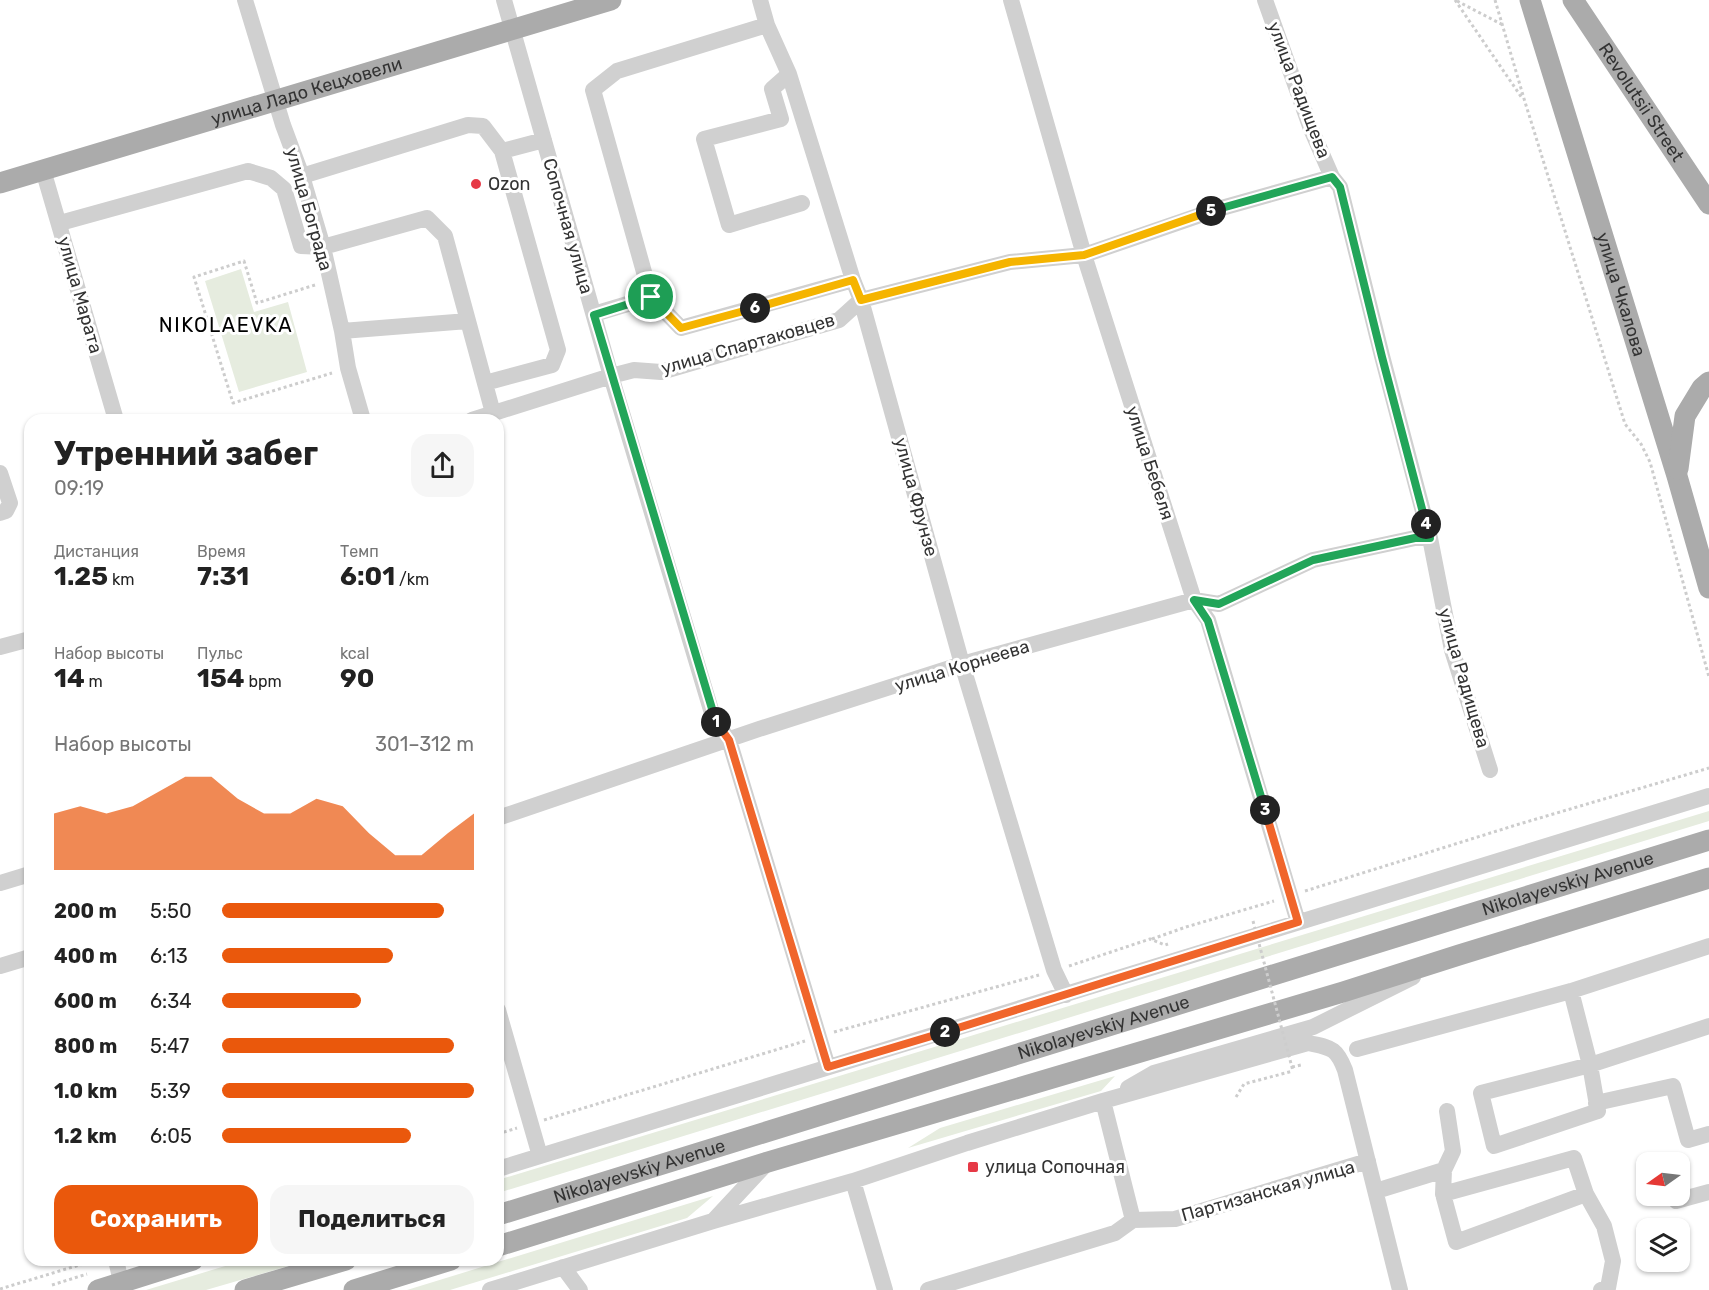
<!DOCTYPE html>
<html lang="ru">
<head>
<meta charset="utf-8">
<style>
  body { margin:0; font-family:Rubik,sans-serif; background:#f6f6f6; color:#222; height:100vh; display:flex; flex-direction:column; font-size:22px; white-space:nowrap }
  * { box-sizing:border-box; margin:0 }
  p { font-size:20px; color:#767676 }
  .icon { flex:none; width:33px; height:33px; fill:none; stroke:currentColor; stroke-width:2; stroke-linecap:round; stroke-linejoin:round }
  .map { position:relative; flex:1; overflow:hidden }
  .drawer { position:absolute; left:24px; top:414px; width:480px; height:852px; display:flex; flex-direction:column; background:#fff; border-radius:18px; box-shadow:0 2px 4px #0004 }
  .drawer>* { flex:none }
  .needle { width:39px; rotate:256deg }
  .buttons { position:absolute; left:1636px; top:1152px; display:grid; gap:12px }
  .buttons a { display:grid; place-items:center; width:54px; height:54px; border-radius:12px; background:#fff; box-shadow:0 2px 4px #0004; font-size:30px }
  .pin { position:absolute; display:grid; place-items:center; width:51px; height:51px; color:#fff; margin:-26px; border:3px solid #fff; border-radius:50%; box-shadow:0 2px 6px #0007 }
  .km { position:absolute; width:30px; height:30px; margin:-15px; border-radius:50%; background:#222; color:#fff; font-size:16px; line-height:30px; text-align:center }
  .round { display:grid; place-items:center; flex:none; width:63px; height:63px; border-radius:18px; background:#f6f6f6 }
  .head { display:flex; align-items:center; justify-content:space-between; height:102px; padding:0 30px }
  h1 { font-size:33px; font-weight:700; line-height:45px }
  .metrics { display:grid; grid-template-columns:repeat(3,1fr); gap:9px; height:102px; padding:6px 30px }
  .metrics div { display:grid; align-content:center }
  .metrics b { font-size:26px; font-weight:700 }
  .metrics small { font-size:16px; font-weight:400 }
  .metrics p { font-size:16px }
  .chart { height:168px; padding:12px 30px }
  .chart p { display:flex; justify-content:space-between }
  .chart svg { width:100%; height:108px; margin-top:6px; fill:#ea580c; opacity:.7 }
  .primary-button { display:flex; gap:12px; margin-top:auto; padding:12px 30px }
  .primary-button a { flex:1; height:69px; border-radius:18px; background:#ea580c; color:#fff; font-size:24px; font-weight:700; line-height:69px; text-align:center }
  .primary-button a+a { background:#f6f6f6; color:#222 }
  ul { padding:0 30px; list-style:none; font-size:20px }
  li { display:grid; grid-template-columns:96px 72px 1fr; align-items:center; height:45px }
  li i { height:15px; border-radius:8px; background:#ea580c }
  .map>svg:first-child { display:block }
  .green { fill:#e6ecdf }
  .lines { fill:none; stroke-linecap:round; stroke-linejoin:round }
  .path { stroke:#cdcdcd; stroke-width:3; stroke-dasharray:3 3; stroke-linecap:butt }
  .minor { stroke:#d0d0d0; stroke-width:16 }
  .major { stroke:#ababab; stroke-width:21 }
  .path-bridge { stroke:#cdcdcd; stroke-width:3; stroke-dasharray:3 3; stroke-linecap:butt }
  .split-1-casing { stroke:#fff; stroke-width:12 }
  .split-2-casing { stroke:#fff; stroke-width:12 }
  .split-3-casing { stroke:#fff; stroke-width:12 }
  .split-4-casing { stroke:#fff; stroke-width:12 }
  .split-5-casing { stroke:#fff; stroke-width:12 }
  .split-6-casing { stroke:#fff; stroke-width:12 }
  .split-7-casing { stroke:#fff; stroke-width:12 }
  .split-1 { stroke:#22a559; stroke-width:8 }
  .split-2 { stroke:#f0652b; stroke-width:8 }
  .split-3 { stroke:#f0652b; stroke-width:8 }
  .split-4 { stroke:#22a559; stroke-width:8 }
  .split-5 { stroke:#22a559; stroke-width:8 }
  .split-6 { stroke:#f5b400; stroke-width:8 }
  .split-7 { stroke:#f5b400; stroke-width:8 }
  .poi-dot { fill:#e63946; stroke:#fff; stroke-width:2 }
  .labels { text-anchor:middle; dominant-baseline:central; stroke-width:6; stroke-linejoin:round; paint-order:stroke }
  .street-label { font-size:18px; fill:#333; stroke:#fff }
  .poi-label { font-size:18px; fill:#333; stroke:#fff; text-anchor:start }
  .neighbourhood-label { font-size:20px; letter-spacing:1.5px; fill:#000; stroke:#fff }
</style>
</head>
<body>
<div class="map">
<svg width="1709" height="1290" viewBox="0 0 1709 1290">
  <rect width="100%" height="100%" fill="#fff"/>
  <path class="green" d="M241,269L254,312L288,302L307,372L239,392L205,281Z
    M1709,811V821L498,1193V1180Z
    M1115,1076L1101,1091L908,1148L940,1128Z
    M713,1196L687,1218L450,1290H407Z
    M245,1260H309L206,1290H146Z"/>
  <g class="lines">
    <path class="path" d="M1455,0L1522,98
      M1495,0L1525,102L1625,424L1641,444L1650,462L1709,677
      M1457,1L1503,25
      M315,285L257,303L244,261L194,277L233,403L332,373
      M1305,891L1516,825L1709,768
      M1152,939L1186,927L1274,901
      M1069,966L1150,939L1165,945L1168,944
      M834,1032L1039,975
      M1292,1067L1301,1065
      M1236,1097L1244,1084L1293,1071
      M544,1120L805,1041
      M498,1134L517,1128
      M52,1285L87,1274
      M0,1289L96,1260"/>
    <path class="minor" d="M245,0L283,125L302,176L323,247L342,331L348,368L363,420
      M504,0L611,376L714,720L729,740L828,1067
      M760,0L767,25L789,74L853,280L861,300L962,664L1054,970L1066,995
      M1011,0L1084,255L1194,600L1208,620L1298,922
      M1265,0L1311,129L1332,177L1340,187L1382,356L1430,538L1452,650L1490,770
      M789,74L772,89L781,119L704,139L729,225L802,203
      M43,170L116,420
      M302,176L468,125L483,126L502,151L544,140
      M60,223L248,171L271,178L284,189L301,246L323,247L427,218L445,236L493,413
      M651,297L681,328L853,280
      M594,314L651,297L593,90L617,71L767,25
      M342,331L468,321
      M485,383L552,365L558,350L502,151
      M472,420L611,376L634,370L661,372L839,320L861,300L1010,262L1084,255L1218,209L1332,177
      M0,473L10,503L6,511L0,513
      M0,647L30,639
      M498,818L759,729L962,664L1194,600L1219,604L1313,560L1415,538H1430
      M0,883L30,874
      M0,966L30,957
      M1571,991L1590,1065L1598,1111
      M498,1010L540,1156
      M1357,1049L1571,991L1709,946
      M1128,1088L1154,1073L1313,1027L1413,977
      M1103,1101L1133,1220
      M1447,1111L1453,1151L1444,1170L1443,1194L1456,1242L1586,1194L1604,1226L1613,1261L1608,1288L1601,1290
      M1598,1111L1494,1146L1481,1093L1590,1065L1709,1026
      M1598,1111L1596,1103L1673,1086L1688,1140L1709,1134
      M498,1169L1709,796
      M853,1181L885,1290
      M1376,1191L1444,1170L1443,1194L1574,1158L1586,1194
      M1674,1196L1676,1201L1709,1192
      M714,1220L768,1162
      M116,1260L121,1282
      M563,1267L580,1290
      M490,1290L713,1221L853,1181L967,1143L1103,1101L1308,1043C1331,1048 1336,1047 1345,1070L1400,1290
      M928,1290L1115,1233L1133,1220L1175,1219L1368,1161"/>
    <g class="major">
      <path id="s1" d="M1530,0L1677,476L1709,588"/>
      <path id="s2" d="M1573,0L1709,204"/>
      <path id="s3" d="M0,183L611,0"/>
      <path d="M1678,469L1685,416L1702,388L1709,382"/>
      <path id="s4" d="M498,1215L1709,840"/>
      <path d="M498,1246L768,1162L1343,992L1459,955L1709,878"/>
      <path d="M98,1290L193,1260"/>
      <path d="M245,1290L346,1260"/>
      <path d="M354,1290L451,1260"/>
    </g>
    <path class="path-bridge" d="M1253,921L1293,1071"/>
  </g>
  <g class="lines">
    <g class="split-1-casing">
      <path id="split-1" d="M651,297L594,315L716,722"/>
    </g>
    <g class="split-2-casing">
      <path id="split-2" d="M716,722L729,740L828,1067L945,1032"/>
    </g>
    <g class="split-3-casing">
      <path id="split-3" d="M945,1032L1298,922L1265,810"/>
    </g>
    <g class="split-4-casing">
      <path id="split-4" d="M1265,810L1208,621L1194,600L1219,604L1313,560L1415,538H1430L1426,524"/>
    </g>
    <g class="split-5-casing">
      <path id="split-5" d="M1211,211L1332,177L1340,187L1382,357L1426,524"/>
    </g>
    <g class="split-6-casing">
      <path id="split-6" d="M755,308L853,280L861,300L1010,262L1084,255L1211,211"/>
    </g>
    <g class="split-7-casing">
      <path id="split-7" d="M651,297L681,328L755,308"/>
    </g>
    <use href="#split-1" class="split-1"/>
    <use href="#split-2" class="split-2"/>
    <use href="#split-3" class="split-3"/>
    <use href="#split-4" class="split-4"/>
    <use href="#split-5" class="split-5"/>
    <use href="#split-6" class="split-6"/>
    <use href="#split-7" class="split-7"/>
  </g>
  <g class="poi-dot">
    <circle cx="476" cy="184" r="6"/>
    <rect x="967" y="1161" width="12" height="12" rx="3"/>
  </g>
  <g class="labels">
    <g class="street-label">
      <text transform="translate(1299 90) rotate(69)">улица Радищева</text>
      <text stroke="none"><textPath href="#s3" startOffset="320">улица Ладо Кецховели</textPath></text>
      <text stroke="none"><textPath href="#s2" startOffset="123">Revolutsii Street</textPath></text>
      <text transform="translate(309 209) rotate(74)">улица Бограда</text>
      <text transform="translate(568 226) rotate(74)">Сопочная улица</text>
      <text stroke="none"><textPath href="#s1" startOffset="308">улица Чкалова</textPath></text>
      <text transform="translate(80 295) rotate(74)">улица Марата</text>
      <text transform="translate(748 344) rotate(-16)">улица Спартаковцев</text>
      <text transform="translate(1150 463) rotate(72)">улица Бебеля</text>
      <text transform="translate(916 497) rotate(75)">улица Фрунзе</text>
      <text transform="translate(962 666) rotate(-17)">улица Корнеева</text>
      <text transform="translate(1464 678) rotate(74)">улица Радищева</text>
      <text stroke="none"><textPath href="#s4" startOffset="1120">Nikolayevskiy Avenue</textPath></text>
      <text stroke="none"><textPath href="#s4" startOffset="634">Nikolayevskiy Avenue</textPath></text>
      <text stroke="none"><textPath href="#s4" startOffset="148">Nikolayevskiy Avenue</textPath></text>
      <text transform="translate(1268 1191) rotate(-16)">Партизанская улица</text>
    </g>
    <g class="poi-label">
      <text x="488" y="184">Ozon</text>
      <text x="985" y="1167">улица Сопочная</text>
    </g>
    <g class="neighbourhood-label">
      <text x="226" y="325">NIKOLAEVKA</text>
    </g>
  </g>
</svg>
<div class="buttons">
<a><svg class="needle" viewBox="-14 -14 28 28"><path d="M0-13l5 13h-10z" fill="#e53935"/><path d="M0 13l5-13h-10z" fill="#767676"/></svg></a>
<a><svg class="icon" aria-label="layers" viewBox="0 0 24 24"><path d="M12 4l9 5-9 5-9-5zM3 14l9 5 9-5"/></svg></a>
</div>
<div class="pin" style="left:651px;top:297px;background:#1e9e55"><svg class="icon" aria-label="arrive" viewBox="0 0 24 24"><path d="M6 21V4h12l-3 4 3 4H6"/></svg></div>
<b class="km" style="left:716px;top:722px">1</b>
<b class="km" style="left:945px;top:1032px">2</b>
<b class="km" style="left:1265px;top:810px">3</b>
<b class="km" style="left:1426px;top:524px">4</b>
<b class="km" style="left:1211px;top:211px">5</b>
<b class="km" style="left:755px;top:308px">6</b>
<section class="drawer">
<div class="head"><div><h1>Утренний забег</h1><p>09:19</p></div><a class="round"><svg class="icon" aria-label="share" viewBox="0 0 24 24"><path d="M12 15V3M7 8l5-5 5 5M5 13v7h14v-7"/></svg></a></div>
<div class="metrics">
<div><p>Дистанция</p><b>1.25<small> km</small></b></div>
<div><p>Время</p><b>7:31</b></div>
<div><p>Темп</p><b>6:01<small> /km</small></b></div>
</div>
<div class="metrics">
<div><p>Набор высоты</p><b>14<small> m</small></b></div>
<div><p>Пульс</p><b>154<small> bpm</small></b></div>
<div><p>kcal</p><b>90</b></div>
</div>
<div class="chart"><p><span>Набор высоты</span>301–312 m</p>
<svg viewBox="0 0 160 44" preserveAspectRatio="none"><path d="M0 44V21L10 18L20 21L30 18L40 12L50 6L60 6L70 15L80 21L90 21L100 15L110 18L120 29L130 38L140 38L150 29L160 21V44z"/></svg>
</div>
<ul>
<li><b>200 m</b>5:50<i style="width:88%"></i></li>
<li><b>400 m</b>6:13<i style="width:68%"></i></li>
<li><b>600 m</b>6:34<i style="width:55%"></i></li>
<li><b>800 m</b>5:47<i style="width:92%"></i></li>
<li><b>1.0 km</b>5:39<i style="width:100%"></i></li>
<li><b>1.2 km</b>6:05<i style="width:75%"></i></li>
</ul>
<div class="primary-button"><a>Сохранить</a><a>Поделиться</a></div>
</section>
</div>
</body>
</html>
